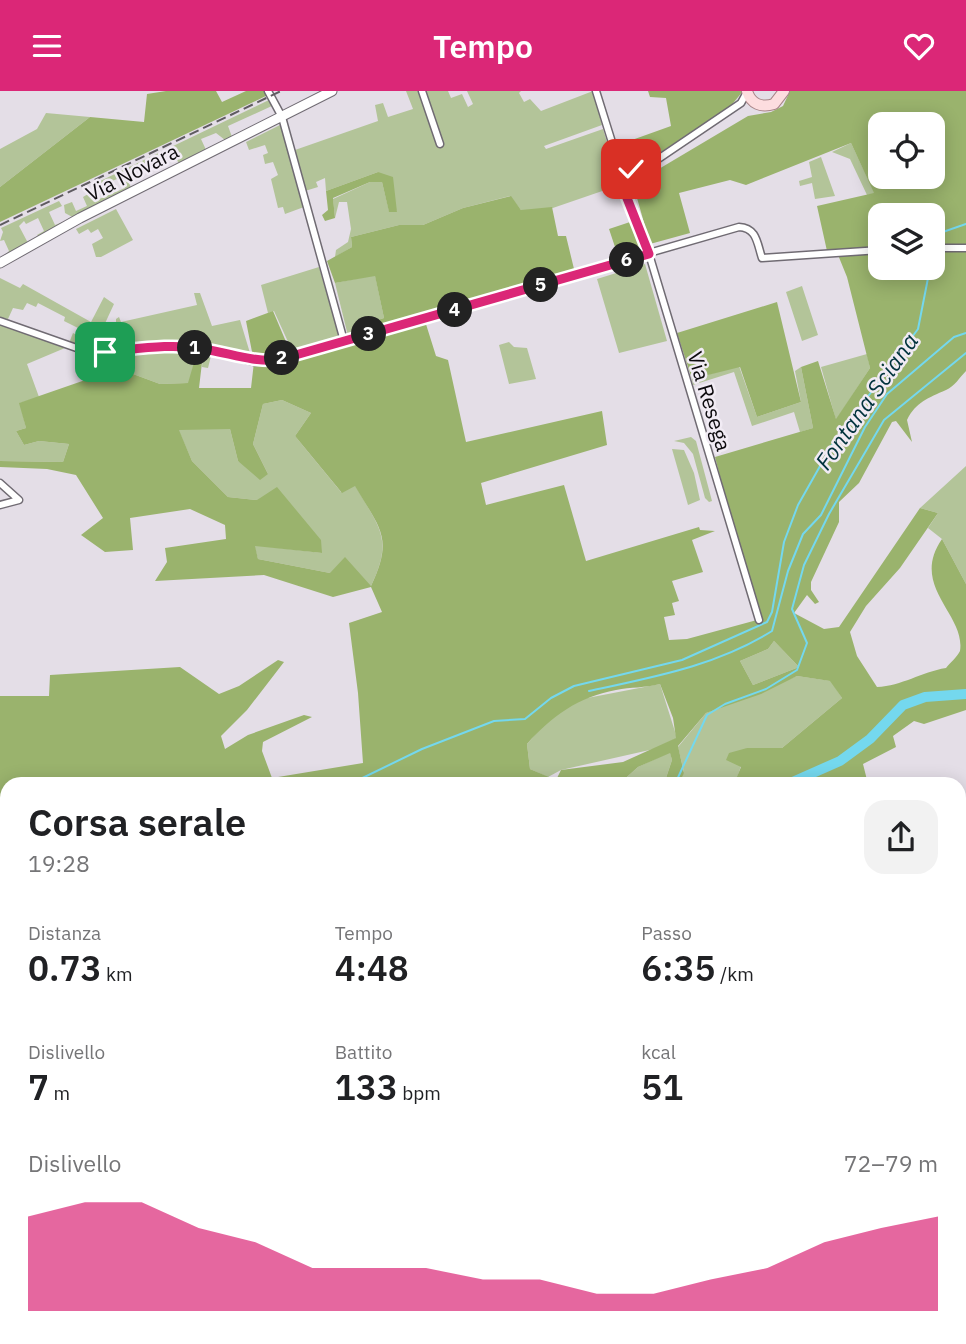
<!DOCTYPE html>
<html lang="it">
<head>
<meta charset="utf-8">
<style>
  body { margin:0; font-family:"IBM Plex Sans",sans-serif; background:#f2f2f2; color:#202124; height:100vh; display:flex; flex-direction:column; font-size:26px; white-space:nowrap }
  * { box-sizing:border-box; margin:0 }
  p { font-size:23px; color:#757577 }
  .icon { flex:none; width:38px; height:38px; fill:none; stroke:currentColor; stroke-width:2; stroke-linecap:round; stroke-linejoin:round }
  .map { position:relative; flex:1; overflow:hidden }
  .side { position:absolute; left:0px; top:686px; width:966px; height:567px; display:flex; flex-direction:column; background:#fff; border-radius:21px 21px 0 0; box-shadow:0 4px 18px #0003 }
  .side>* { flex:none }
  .buttons { position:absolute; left:868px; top:21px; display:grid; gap:14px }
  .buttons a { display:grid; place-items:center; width:77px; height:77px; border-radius:14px; background:#fff; box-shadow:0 4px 18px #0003; font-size:35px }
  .pin { position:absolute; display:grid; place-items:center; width:60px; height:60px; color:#fff; margin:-30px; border-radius:14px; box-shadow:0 4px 10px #0006 }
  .km { position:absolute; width:35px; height:35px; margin:-18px; border-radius:50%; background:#222; color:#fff; font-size:19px; line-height:35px; text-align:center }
  .round { display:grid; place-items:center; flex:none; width:74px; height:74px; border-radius:21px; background:#f2f2f2 }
  .summary { display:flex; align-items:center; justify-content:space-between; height:119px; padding:0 28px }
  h1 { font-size:38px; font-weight:600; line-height:52px }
  .stats { display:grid; grid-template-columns:repeat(3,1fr); gap:10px; height:119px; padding:7px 28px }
  .stats div { display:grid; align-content:center }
  .stats b { font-size:35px; font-weight:600 }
  .stats small { font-size:19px; font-weight:400 }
  .stats p { font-size:19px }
  .chart { height:196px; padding:14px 28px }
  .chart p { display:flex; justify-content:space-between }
  .chart svg { width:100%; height:126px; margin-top:7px; fill:#db2777; opacity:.7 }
  header { display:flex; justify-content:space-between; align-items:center; height:91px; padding:0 28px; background:#db2777; color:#fff; font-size:32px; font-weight:600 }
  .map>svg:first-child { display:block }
  .green { fill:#b3c499 }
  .forest { fill:#9ab36d; fill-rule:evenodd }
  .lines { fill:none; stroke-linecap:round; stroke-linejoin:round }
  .stream { stroke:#74d8ee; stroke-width:2 }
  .canal { stroke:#74d8ee; stroke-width:6 }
  .river { stroke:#74d8ee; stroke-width:10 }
  .minor-casing { stroke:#706b73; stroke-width:9 }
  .secondary-casing { stroke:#706b73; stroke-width:11 }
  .primary-casing { stroke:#a88588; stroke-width:12 }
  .minor { stroke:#fff; stroke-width:6 }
  .secondary { stroke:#fff; stroke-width:9 }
  .primary { stroke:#fddddf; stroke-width:10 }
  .rail { stroke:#5f5b61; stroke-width:2; stroke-dasharray:10 5; stroke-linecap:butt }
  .route-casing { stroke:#fff; stroke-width:14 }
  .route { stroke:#db2777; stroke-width:9 }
  .labels { text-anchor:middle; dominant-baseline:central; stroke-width:5; stroke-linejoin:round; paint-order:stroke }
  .street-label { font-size:21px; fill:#0d0b0e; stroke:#f1ebf4 }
  .water-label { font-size:23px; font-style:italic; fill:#01333d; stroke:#f1ebf4 }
</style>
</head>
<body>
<header><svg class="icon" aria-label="menu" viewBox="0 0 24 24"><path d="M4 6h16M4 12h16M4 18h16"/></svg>Tempo<svg class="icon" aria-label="heart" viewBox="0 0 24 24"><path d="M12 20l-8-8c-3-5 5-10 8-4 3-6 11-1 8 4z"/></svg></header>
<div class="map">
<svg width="966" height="1253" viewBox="0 0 966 1253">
  <rect width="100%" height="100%" fill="#e4dee7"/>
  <path class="green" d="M406,0H448L451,7L462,3L468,16L473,13L467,0H521L519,2L524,11L530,8L541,20L593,0L602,34L544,55L546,58L603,38L615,77L609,88L611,97L547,119H521L510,105L463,117L423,134H399L351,146L352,156L335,166L336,159L348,151L351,138L347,111H339L335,127L333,108L370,91H382L389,120L397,121L378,81L326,100L325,87L316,91L318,96L305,100L295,59L378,30L375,14L383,12L388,26L413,18Z
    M271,8L274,14L228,35L232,46L225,49L216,42L201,48L207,61L180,74L172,61L131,80L133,85L127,89L131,96L76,128L65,122L64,114L72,111L76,120L87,115L83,106L93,100L97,109L125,97L117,88L112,90L115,94L98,101L94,93Z
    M46,22L90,26L0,96V58L37,38Z
    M282,33L304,116L285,123L283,116L278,117L271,88L278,84L273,71L265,73L263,64L268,62L265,54L249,59L246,51Z
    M851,52L875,103L867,104L850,68L832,61Z
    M821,66L835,105L815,108L812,92L800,95L799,90L812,86L809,71Z
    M59,110L62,115L49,121L55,134L71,128L40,147L37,144L44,140L38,127L26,133L24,130L19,135L28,152L0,169L9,160L4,149L0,150L3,141L1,137Z
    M116,118L133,149L101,166H96L92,153L103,147L98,138L91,142L88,138L79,143L76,138Z
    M645,173L667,250L619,262L597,188Z
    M319,176L341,251L294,264L274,220L268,222L261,194Z
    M375,184L384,227L355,236L358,247L349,249L335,192Z
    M0,187L20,197L23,193L91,231L104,206L114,213L101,241L103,257L88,260L69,252L73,242L89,250L92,244L64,230L65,226L38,212L36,216L27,212L23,219L13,217L8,228L0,227Z
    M802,195L818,244L802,250L786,201Z
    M194,202H200L212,235L240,229L250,262L247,265L175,251L113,258L112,256L123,254L129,249L127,237L116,239V228L119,226L121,231L197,214Z
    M0,232L65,257L27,273L39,306L20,312L26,337L16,340L24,354L39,350L69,353L63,371L0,370Z
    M509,251L514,256L527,257L536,288L509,293L499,254Z
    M173,257L212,261L208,277L202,276L203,264L197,261L189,292L160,293L133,283L112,285L111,263Z
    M867,263L870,277L836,329L821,276Z
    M739,275L757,326L801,311L795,280L801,276L813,337L800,341L794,321L752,335L734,281L693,294L692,288Z
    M282,309L311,322L295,345L341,401L355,394C379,437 394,447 371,495L330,482L258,468L254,454L322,462L257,409L228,406L192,370L178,338H230L238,370L268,383L253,353L263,313Z
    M691,346L696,350L712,410L709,411L705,407L693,363L684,352L674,350Z
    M672,358L684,359L694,382L700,409L688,414Z
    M966,375V493L942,448L928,437L938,422L920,417Z
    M774,550L799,576L753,594L740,570L768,558Z
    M797,585L831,590L842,607L782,657H747L735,693H679L684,681L678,656L706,622Z
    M660,593L677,647L654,658L561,679L548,686L530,678L527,653L551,626L582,608Z
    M670,661L672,669L664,693H619L638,676Z
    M966,936V1019L959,1031V938Z
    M966,1108V1195L959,1194V1109Z
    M0,1132L4,1139L7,1135V1218L2,1227L7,1228V1237L0,1228Z
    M12,1246H92L87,1253H17Z
    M210,1246H326L310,1253H203Z
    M410,1246H527L529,1253H407Z
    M540,1246H645L647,1253H541Z"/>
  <path class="forest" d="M166,0H216L222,11L246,0H266L268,4L0,131V96L90,26L144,31L147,3Z
    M648,0H743L730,16L641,74L623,71L618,54L671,35L666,7L650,6Z
    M790,0H966V280C960,286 954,296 946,299C928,307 916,311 907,329L912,351L896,330L892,331L859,392L839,411V431L811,491V499L819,511L815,513L807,504L794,522L824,538L839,536L920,417L938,422L900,477L866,515L850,541L857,565L877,596C902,595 921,581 946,577C950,572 957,566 960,560C966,523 909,496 942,448L966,493V619L924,633L914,630L893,645L896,656L863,673L868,693H734L741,676L726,669L729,662L747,657H782L842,607L830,590L797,585L761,603L706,622L678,655L684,682L679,693H664L672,669L670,662L638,676L619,693H7V754H0V605H49L50,584L180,576L219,603L239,595L278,569L284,571L247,619L221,645L225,658L248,644L304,624L312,626L263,651L262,660L272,687L363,672L358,602L349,532L382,521L371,496L333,506L264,484L155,490L167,471L165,457L226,448L225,434L190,418L130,427L133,459L105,461L81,444L103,427L76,384L47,378L0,376V370L63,371L69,353L39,350L24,354L16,340L26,337L19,312L91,287L133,283L160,293L188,292L197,261L203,263L199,297H251L254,271L246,230L273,220L292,265L279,270L425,230L436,265L448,269L466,351L602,320L607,354L481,392L486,414L564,394L586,470L699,436L700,439L715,440L692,449L703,481L672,490L679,510L672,512L675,524L664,526L669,549L687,548L757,529L715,366L813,337L801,276L818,270L836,328L870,277L847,186L836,159L827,160L817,115L874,102L851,52L746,94L730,89L679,102L690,142L650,153L637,107L642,103L647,85L748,25L771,21L783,15ZM880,33H933V86H880ZM880,124H933V177H880ZM282,309L311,322L295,345L342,402L355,395C380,438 394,446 371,495L345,466L330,482L258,468L255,455L322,462L321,449L277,396L257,409L228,406L192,370L179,339L230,338L238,370L260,389L268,383L253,353L263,313ZM774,550L799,576L753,594L740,570L768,558ZM660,593L673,627L676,647L623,671L561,679L556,689L530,678L527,653C552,625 578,606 616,599C631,596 645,597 660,593Z
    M378,81L393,86L397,121H389L382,91H370L333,107L335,127L325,130L322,124L328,119L326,100Z
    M511,105L521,119L552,116L558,145H566L575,182L357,243L355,236L384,227L375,185L335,192L327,170L352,156L351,146L399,134H423L463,117Z
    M633,130L643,161L619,168L609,138Z
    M777,211L801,311L757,326L740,276L692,288L677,242Z
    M966,765V936L959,938V773Z
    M7,919V1041L0,1046V923Z
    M135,1246H210L203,1253H131Z"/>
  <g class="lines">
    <path class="stream" d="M933,167L940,142L966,133
      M589,600C653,586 716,575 772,540L788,480L803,443L821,424L865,336L887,303L954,246L966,242
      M350,693L422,658L494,630L525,628L551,607L574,595L682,569L767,531L772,521L784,451L798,414L832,354L918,238L930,177
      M675,693L707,624L725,613L766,598L797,579L807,552L792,518L804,474L829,423L884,329L966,262
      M0,745L7,747"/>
    <path class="canal" d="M959,1227L966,1226
      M815,1246L819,1253
      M195,1253L197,1246
      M838,1253L860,1246"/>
    <path class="river" d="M788,693L840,670L870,648L903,614L925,606L966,603
      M156,1253L159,1246"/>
    <g class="minor-casing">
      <path id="minor" d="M268,0L282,26L344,250
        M422,0L440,53
        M596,0L620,77
        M611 89a13 13 0 1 1 26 0a13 13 0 1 1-26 0Z
        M636,83L741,12L747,1
        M625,102L649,163L759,529
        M933,157H966
        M0,230L88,261L174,255L203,258L254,271L278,269L739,136C757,137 757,152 762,167L880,159
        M0,392L19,409L0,414
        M959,1036L966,1023
        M682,1246L683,1253
        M823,1246L831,1253
        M946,1246L948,1253
        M405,1253L409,1248"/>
    </g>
    <g class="secondary-casing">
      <path id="secondary" d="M0,172L80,127L332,0
        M959,1199H966
        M779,1253L809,1246"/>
    </g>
    <g class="primary-casing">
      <path id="primary" d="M747,0C751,13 761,17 774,13L784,0"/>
    </g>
    <use href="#minor" class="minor"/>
    <use href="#secondary" class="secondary"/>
    <use href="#primary" class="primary"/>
    <path class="rail" d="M0,134L281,0"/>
  </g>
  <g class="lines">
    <g class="route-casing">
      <path id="route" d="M105,261C138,258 171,252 203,258C230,262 251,271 278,269L649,163L625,102L635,97L637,90L631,78"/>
    </g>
    <use href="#route" class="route"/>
  </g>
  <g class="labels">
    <g class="street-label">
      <text transform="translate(132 81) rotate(-27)">Via Novara</text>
      <text transform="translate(710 310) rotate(73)">Via Resega</text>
    </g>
    <g class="water-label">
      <text transform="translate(866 310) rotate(-55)">Fontana Sciana</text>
    </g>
  </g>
</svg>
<div class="buttons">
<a><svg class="icon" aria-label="locate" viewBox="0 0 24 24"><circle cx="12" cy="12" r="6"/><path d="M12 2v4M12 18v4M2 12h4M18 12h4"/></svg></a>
<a><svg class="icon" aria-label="layers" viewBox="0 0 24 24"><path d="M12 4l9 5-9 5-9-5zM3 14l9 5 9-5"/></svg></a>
</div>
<div class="pin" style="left:105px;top:261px;background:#1e9e55"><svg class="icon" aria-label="arrive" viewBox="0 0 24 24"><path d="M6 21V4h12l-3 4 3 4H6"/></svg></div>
<div class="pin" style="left:631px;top:78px;background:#d93025"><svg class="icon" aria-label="check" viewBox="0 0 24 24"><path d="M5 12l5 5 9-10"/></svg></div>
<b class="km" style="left:195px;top:257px">1</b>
<b class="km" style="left:282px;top:267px">2</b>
<b class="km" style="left:369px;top:243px">3</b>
<b class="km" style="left:455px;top:219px">4</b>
<b class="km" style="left:541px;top:194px">5</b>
<b class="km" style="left:627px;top:169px">6</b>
<section class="side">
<div class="summary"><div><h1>Corsa serale</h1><p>19:28</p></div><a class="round"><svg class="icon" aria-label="share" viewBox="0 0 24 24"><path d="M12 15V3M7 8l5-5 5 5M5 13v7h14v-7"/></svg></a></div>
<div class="stats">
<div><p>Distanza</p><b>0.73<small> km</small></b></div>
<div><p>Tempo</p><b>4:48</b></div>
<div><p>Passo</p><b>6:35<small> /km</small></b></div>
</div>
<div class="stats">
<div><p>Dislivello</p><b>7<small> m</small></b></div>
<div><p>Battito</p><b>133<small> bpm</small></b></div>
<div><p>kcal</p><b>51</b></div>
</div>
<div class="chart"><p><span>Dislivello</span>72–79 m</p>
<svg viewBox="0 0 160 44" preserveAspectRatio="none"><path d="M0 44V11L10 6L20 6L30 15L40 20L50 29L60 29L70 29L80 33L90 33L100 38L110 38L120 33L130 29L140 20L150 15L160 11V44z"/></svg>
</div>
</section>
</div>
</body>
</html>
